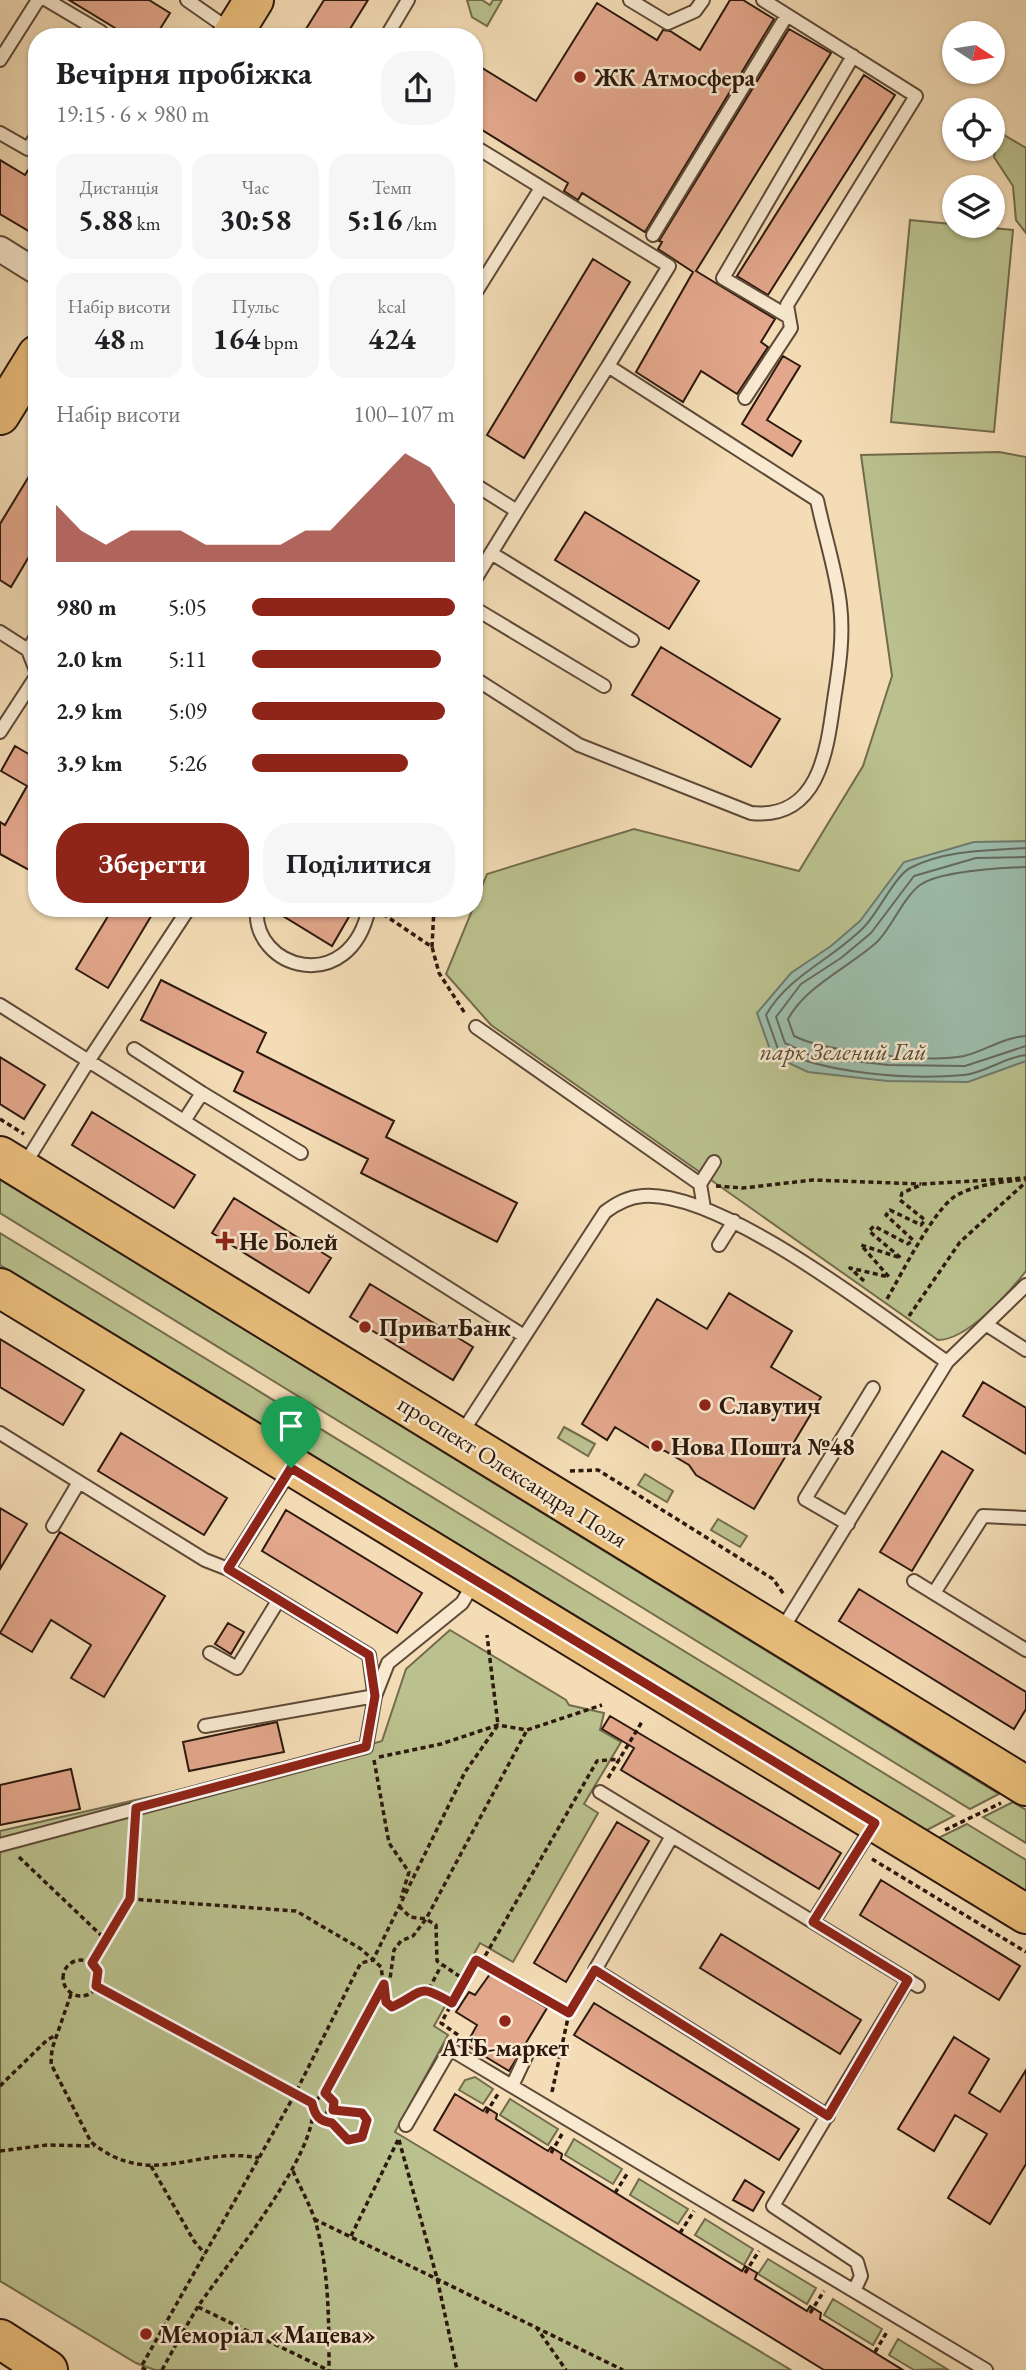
<!DOCTYPE html>
<html lang="uk">
<head>
<meta charset="utf-8">
<style>
  body { margin:0; font-family:"EB Garamond",serif; background:#f6f6f6; color:#202124; height:100vh; display:flex; flex-direction:column; font-size:26px; white-space:nowrap }
  * { box-sizing:border-box; margin:0 }
  p { font-size:23px; color:#757577 }
  .icon { flex:none; width:38px; height:38px; fill:none; stroke:currentColor; stroke-width:2; stroke-linecap:round; stroke-linejoin:round }
  .map { position:relative; flex:1; overflow:hidden }
  .sheet { position:absolute; left:28px; top:28px; width:455px; height:889px; display:flex; flex-direction:column; background:#fff; border-radius:28px; box-shadow:0 2px 5px #0004 }
  .sheet>* { flex:none }
  .needle { width:46px; rotate:102deg }
  .buttons { position:absolute; left:942px; top:21px; display:grid; gap:14px }
  .buttons a { display:grid; place-items:center; width:63px; height:63px; border-radius:50%; background:#fff; box-shadow:0 2px 5px #0004; font-size:35px }
  .pin { position:absolute; display:grid; place-items:center; width:60px; height:60px; color:#fff; margin:-72px -30px; border-radius:50% 50% 50% 0; rotate:-45deg; box-shadow:0 0 7px #0007 }
  .pin .icon { rotate:45deg }
  .round { display:grid; place-items:center; flex:none; width:74px; height:74px; border-radius:28px; background:#f6f6f6 }
  .overview { display:flex; align-items:center; justify-content:space-between; height:119px; padding:0 28px }
  h1 { font-size:32px; font-weight:700; line-height:52px }
  .metrics { display:grid; grid-template-columns:repeat(3,1fr); gap:10px; height:119px; padding:7px 28px }
  .metrics div { display:grid; align-content:center; border-radius:18px; background:#f6f6f6; text-align:center }
  .metrics b { font-size:30px; font-weight:700 }
  .metrics small { font-size:19px; font-weight:400 }
  .metrics p { font-size:19px }
  .chart { height:196px; padding:14px 28px }
  .chart p { display:flex; justify-content:space-between }
  .chart svg { width:100%; height:126px; margin-top:7px; fill:#8f2418; opacity:.7 }
  .button { display:flex; gap:14px; margin-top:auto; padding:14px 28px }
  .button a { flex:1; height:80px; border-radius:28px; background:#8f2418; color:#fff; font-size:28px; font-weight:700; line-height:80px; text-align:center }
  .button a+a { background:#f6f6f6; color:#202124 }
  ul { padding:0 28px; list-style:none; font-size:23px }
  li { display:grid; grid-template-columns:112px 84px 1fr; align-items:center; height:52px }
  li i { height:18px; border-radius:9px; background:#8f2418 }
  .map>svg:first-child { display:block }
  .green { fill:#bac18e; stroke:#736c4e; stroke-width:2 }
  .water { fill:#9cbcab; stroke:#6f7a6c; stroke-width:2 }
  .lines { fill:none; stroke-linecap:round; stroke-linejoin:round }
  .shore { stroke:#646a5c; stroke-width:2 }
  .building { fill:#e3a78c; stroke:#2c180d; stroke-width:2 }
  .service-casing { stroke:#5e4937; stroke-width:16 }
  .minor-casing { stroke:#5e4937; stroke-width:28 }
  .primary-casing { stroke:#2c180d; stroke-width:42 }
  .path { stroke:#2c180d; stroke-width:3.5; stroke-dasharray:5 3.5; stroke-linecap:butt }
  .service { stroke:#f8e9d0; stroke-width:12 }
  .minor { stroke:#f8e9d0; stroke-width:24 }
  .primary { stroke:#eabe7b; stroke-width:38 }
  .route-casing { stroke:#fff; stroke-width:14 }
  .route { stroke:#8f2418; stroke-width:9 }
  .poi-dot { fill:#8f2418; stroke:#f8e9d0; stroke-width:2.5 }
  .labels { text-anchor:middle; dominant-baseline:central; stroke-width:5; stroke-linejoin:round; paint-order:stroke }
  .poi-label { font-size:24px; font-weight:bold; fill:#2c180d; stroke:#f8e9d0; text-anchor:start }
  .park-label { font-size:24px; font-style:italic; fill:#574b34; stroke:#f8e9d0 }
  .street-label { font-size:24px; fill:#2c180d; stroke:#f8e9d0 }
</style>
</head>
<body>
<div class="map">
<svg width="1026" height="2370" viewBox="0 0 1026 2370">
  <rect width="100%" height="100%" fill="#f4ddb6"/>
  <filter id="stains"><feTurbulence type="fractalNoise" baseFrequency=".00286" numOctaves="4"/><feColorMatrix values="0 0 0 0 .2 0 0 0 0 .09 0 0 0 0 .02 0 0 0 .5 -.17"/></filter>
  <radialGradient id="worn" r=".72"><stop offset=".6" stop-color="#630" stop-opacity="0"/><stop offset="1" stop-color="#630" stop-opacity=".3"/></radialGradient>
  <path class="green" d="M467,0H482L490,5L493,0H502L487,26L472,17Z
    M999,132L1026,148V233L1016,220L1013,186L994,157Z
    M910,220L1013,230L994,432L891,422Z
    M999,452L1026,457V1271C1008,1294 967,1340 938,1340L491,1025L446,974L487,874L634,829L799,871L863,766L892,676L861,455Z
    M0,1179L999,1794L970,1809L0,1213Z
    M0,1233L954,1816L925,1831L0,1265Z
    M564,1427L595,1444L588,1456L558,1438Z
    M645,1474L673,1491L667,1502L638,1485Z
    M718,1519L747,1536L740,1547L711,1530Z
    M450,1630L566,1700L569,1705L604,1713L600,1730L621,1742L584,1804L598,1813L513,1962L480,1943L434,2026L448,2035L395,2132L791,2370H155L136,2363L0,2281V1831L341,1753L382,1741L406,1669Z
    M1013,1802L1026,1810V1843L983,1817Z
    M967,1824L1026,1860V1893L938,1838Z
    M475,2077L493,2089L483,2104L459,2090L465,2080Z
    M510,2099L558,2129L548,2145L500,2115Z
    M574,2139L622,2169L613,2184L565,2155Z
    M639,2179L688,2209L678,2224L630,2195Z
    M705,2219L753,2249L744,2265L695,2235Z
    M768,2259L816,2288L807,2304L758,2274Z
    M833,2299L882,2329L873,2345L824,2315Z
    M898,2339L947,2369L914,2370L889,2355Z"/>
  <path class="water" d="M1026,841V1061L968,1082L887,1081L808,1072L772,1055L757,1013L791,973L831,946L860,921L904,862L974,842Z"/>
  <g class="lines">
    <path class="shore" d="M1026,848C989,850 944,850 910,868C895,876 878,913 864,927C833,959 789,975 766,1015L778,1049C824,1074 911,1080 964,1075C985,1073 1005,1057 1026,1055
      M1026,857L976,858L914,876L871,933L841,958L801,984L776,1017L785,1043L812,1056L888,1065L965,1066L1026,1046
      M1026,867C1001,868 940,871 920,885C902,899 893,926 877,942C848,968 807,985 788,1019L794,1036C825,1052 929,1063 964,1056C985,1051 1004,1037 1026,1036"/>
  </g>
  <path class="building" d="M69,0H149L170,13L155,37H109L115,28Z
    M324,0H368L345,37H301Z
    M730,0H743L774,19L645,232L582,193L578,200L564,191L568,183L474,125V63L536,101L597,3L657,40L663,30L670,31L700,50Z
    M789,29L831,53L696,271L775,319L761,342L768,347L737,394L701,371L683,402L636,372L693,272L658,249L662,242L659,241Z
    M864,75L895,95L768,295L737,276Z
    M37,156V236L0,214V160L25,175Z
    M593,259L630,282L524,458L487,435Z
    M783,356L800,366L767,420L801,441L792,456L742,424Z
    M37,463V543L11,587L0,580V524Z
    M585,512L699,581L669,629L555,560Z
    M661,647L780,719L751,767L632,695Z
    M15,746L37,759V856L29,870L0,854V822L5,825L27,786L1,771Z
    M113,908H156L108,988L76,969Z
    M270,908H354L332,946Z
    M161,980L266,1033L257,1052L394,1121L386,1137L517,1203L497,1242L361,1173L368,1159L234,1091L243,1072L141,1020Z
    M0,1057L45,1085L24,1119L0,1104Z
    M92,1112L195,1175L174,1208L72,1145Z
    M234,1198L331,1258L309,1293L212,1233Z
    M370,1284L473,1347L453,1380L350,1317Z
    M729,1293L792,1331L771,1367L821,1397L754,1509L696,1475L689,1465L665,1451L651,1449L615,1427L607,1440L582,1424L657,1299L707,1329Z
    M0,1339L84,1390L63,1425L0,1387Z
    M983,1382L1026,1408V1454L963,1416Z
    M121,1433L227,1498L204,1535L98,1471Z
    M942,1451L973,1470L912,1571L880,1552Z
    M0,1508L27,1524L0,1569Z
    M286,1510L422,1593L397,1633L262,1551Z
    M60,1532L165,1596L104,1697L71,1678L91,1645L51,1620L32,1652L0,1633Z
    M859,1589L1026,1692V1709L1014,1729L839,1621Z
    M228,1623L244,1632L231,1654L215,1644Z
    M610,1716L841,1853L819,1889L621,1770L634,1748L602,1729Z
    M277,1722L284,1752L189,1771L183,1742Z
    M71,1769L80,1809L0,1825V1785Z
    M617,1822L649,1841L566,1982L534,1963Z
    M881,1880L1020,1966L999,2000L860,1915Z
    M721,1934L861,2020L840,2054L700,1968Z
    M490,1974L547,2008L509,2071L466,2045L477,2025L456,2012L469,1992L475,1995Z
    M594,2003L799,2129L779,2160L574,2035Z
    M954,2037L989,2059L969,2093L1000,2112L1026,2070V2164L990,2224L948,2198L987,2134L955,2115L934,2151L898,2129Z
    M455,2094L483,2111L486,2107L497,2114L496,2119L548,2151L551,2147L562,2154L561,2159L742,2271L745,2266L757,2273L755,2279L807,2311L810,2306L821,2313L820,2319L903,2370H824L434,2130Z
    M745,2180L764,2192L753,2211L733,2200Z"/>
  <g class="lines">
    <g class="service-casing">
      <path id="service" d="M47,0L101,32L98,37
        M187,0L230,30
        M630,0L668,23L695,11L703,0
        M386,37L408,0
        M0,60L38,0
        M0,133L28,149L37,135
        M474,146L669,266L608,366
        M653,235L787,15
        M474,295L541,188
        M789,317L723,278L853,56
        M745,398L791,328L787,305L916,96L763,0
        M474,484L517,511L474,581
        M491,553L632,640
        M474,608L604,686
        M0,632L28,650L37,635
        M28,650L37,673
        M474,678L579,745L751,813C819,820 827,751 834,700C839,668 844,637 840,604C836,570 824,534 817,500L608,366L517,511
        M0,732L37,675
        M257,908C251,969 350,998 369,908
        M0,1005L524,1336
        M476,1027L700,1184L704,1208
        M134,1049L202,1093L184,1121
        M202,1093L301,1153
        M23,1167L89,1060L189,908
        M700,1184L714,1162
        M719,1245L734,1221
        M987,1325L1026,1350
        M0,1433L205,1560L228,1569L369,1655L374,1692
        M461,1434L605,1212C617,1203 628,1197 643,1196C721,1190 881,1316 947,1362
        M848,1524L805,1499L873,1388
        M53,1526L79,1482
        M228,1569L291,1469
        M914,1581L1026,1650
        M934,1593L983,1516L1026,1518
        M781,1631L947,1362L1026,1285
        M210,1653L237,1668L278,1601
        M205,1726L375,1696
        M600,1792L918,1986
        M672,1836L595,1970L828,2116
        M0,1845L366,1747L375,1696L388,1663L462,1603L475,1581
        M813,1922L874,1824
        M512,2086L528,2052
        M406,2125L450,2049L986,2370
        M854,2291L861,2276L857,2262L773,2206L908,1980"/>
    </g>
    <g class="minor-casing">
      <path id="minor" d="M0,249L37,272"/>
    </g>
    <g class="primary-casing">
      <path id="primary" d="M231,37L254,0
        M0,415L37,355
        M0,1156L1026,1786
        M0,1288L1026,1914
        M0,2339L48,2370"/>
    </g>
    <path class="path" d="M383,914L432,947L439,973L466,1015
      M432,947L434,908
      M0,1119L24,1134
      M716,1186L743,1188L813,1180L921,1184
      M864,1281L850,1268L889,1277L861,1245L901,1258L869,1231L874,1226L908,1244L913,1240L886,1215L890,1210L921,1225L925,1220L900,1200L902,1193L923,1184L1026,1178
      M887,1299C901,1275 934,1208 957,1195C978,1184 1003,1182 1026,1179
      M909,1316L960,1242L1026,1182
      M570,1471L598,1470L773,1579L785,1596
      M379,1757L441,1744L498,1725L527,1730L602,1705
      M374,1760L389,1843L409,1872L401,1898
      M608,1778L643,1720
      M945,1830L1001,1803
      M19,1857L106,1940
      M872,1859L1026,1952
      M130,1899L296,1911L361,1949L381,1967L386,2002L392,2007C425,1993 416,1982 452,2003
      M399,1906L410,1917L426,1919L436,1925L437,1961L465,1980
      M63 1978a18 18 0 1 1 36 0a18 18 0 1 1-36 0Z
      M92,1963L130,1899L135,1825
      M481,1963L597,1761L620,1759
      M96,1986L312,2103
      M429,1989L441,1966
      M71,1994L52,2049L51,2064L91,2142C151,2191 197,2145 259,2158
      M458,2035L441,2023L476,1960L569,2013
      M0,2086L47,2040L56,2035
      M552,2092L569,2013L587,1984
      M486,2113L498,2094
      M315,2115L322,2121L333,2123L348,2140H356L366,2129L367,2120L362,2113L333,2110L334,2102L325,2093
      M322,2121L332,2103
      M399,2140L437,2278L457,2370
      M0,2151L47,2145L94,2146
      M551,2153L562,2134
      M151,2166L194,2241L205,2254
      M293,2171C300,2187 309,2203 315,2220C329,2268 329,2321 329,2370
      M615,2193L627,2174
      M314,2219L623,2370
      M680,2233L694,2211
      M351,2236L398,2140
      M745,2273L759,2251
      M198,2307L328,2370
      M810,2313L824,2291
      M536,2327L566,2370
      M875,2352L888,2330
      M146,2370L141,2367L295,2094L356,1972L361,1963L373,1960L465,1772L498,1725L487,1635
      M162,2370C174,2348 186,2326 199,2305C226,2265 323,2148 312,2103L325,2093L390,1979L394,1950L401,1941L413,1936L426,1919L527,1730"/>
    <use href="#service" class="service"/>
    <use href="#minor" class="minor"/>
    <use href="#primary" class="primary"/>
  </g>
  <g class="lines">
    <g class="route-casing">
      <path id="route" d="M291,1468L875,1823L813,1922L908,1980L828,2116L595,1970L569,2013L476,1960L452,2003C416,1982 425,1992 392,2007L386,2002L384,1984L325,2093L334,2102L333,2110L362,2113L367,2120L362,2137L348,2140L332,2123C319,2121 315,2116 312,2103L96,1986L98,1971L92,1963L130,1899L136,1808L366,1747L375,1696L369,1655L228,1569Z"/>
    </g>
    <use href="#route" class="route"/>
  </g>
  <g class="poi-dot">
    <circle cx="580" cy="77" r="7"/>
    <path d="M221.5 1230.5h7v7h7v7h-7v7h-7v-7h-7v-7h7z"/>
    <circle cx="365" cy="1327" r="7"/>
    <circle cx="705" cy="1405" r="7"/>
    <circle cx="657" cy="1446" r="7"/>
    <circle cx="505" cy="2021" r="7"/>
    <circle cx="146" cy="2334" r="7"/>
  </g>
  <g class="labels">
    <g class="poi-label">
      <text x="594" y="77">ЖК Атмосфера</text>
      <text x="239" y="1241">Не Болей</text>
      <text x="379" y="1327">ПриватБанк</text>
      <text x="719" y="1405">Славутич</text>
      <text x="671" y="1446">Нова Пошта №48</text>
      <text x="505" y="2047" text-anchor="middle">АТБ-маркет</text>
      <text x="160" y="2334">Меморіал «Мацева»</text>
    </g>
    <g class="park-label">
      <text x="843" y="1051">парк Зелений Гай</text>
    </g>
    <g class="street-label">
      <text transform="translate(513 1471) rotate(32)">проспект Олександра Поля</text>
    </g>
  </g>
  <rect width="100%" height="100%" filter="url(#stains)"/>
  <rect width="100%" height="100%" fill="url(#worn)"/>
</svg>
<div class="buttons">
<a><svg class="needle" viewBox="-14 -14 28 28"><path d="M0-13l5 13h-10z" fill="#e53935"/><path d="M0 13l5-13h-10z" fill="#757577"/></svg></a>
<a><svg class="icon" aria-label="locate" viewBox="0 0 24 24"><circle cx="12" cy="12" r="6"/><path d="M12 2v4M12 18v4M2 12h4M18 12h4"/></svg></a>
<a><svg class="icon" aria-label="layers" viewBox="0 0 24 24"><path d="M12 4l9 5-9 5-9-5zM3 14l9 5 9-5"/></svg></a>
</div>
<div class="pin" style="left:291px;top:1468px;background:#1e9e55"><svg class="icon" aria-label="arrive" viewBox="0 0 24 24"><path d="M6 21V4h12l-3 4 3 4H6"/></svg></div>
<section class="sheet">
<div class="overview"><div><h1>Вечірня пробіжка</h1><p>19:15 · 6 × 980 m</p></div><a class="round"><svg class="icon" aria-label="share" viewBox="0 0 24 24"><path d="M12 15V3M7 8l5-5 5 5M5 13v7h14v-7"/></svg></a></div>
<div class="metrics">
<div><p>Дистанція</p><b>5.88<small> km</small></b></div>
<div><p>Час</p><b>30:58</b></div>
<div><p>Темп</p><b>5:16<small> /km</small></b></div>
</div>
<div class="metrics">
<div><p>Набір висоти</p><b>48<small> m</small></b></div>
<div><p>Пульс</p><b>164<small> bpm</small></b></div>
<div><p>kcal</p><b>424</b></div>
</div>
<div class="chart"><p><span>Набір висоти</span>100–107 m</p>
<svg viewBox="0 0 160 44" preserveAspectRatio="none"><path d="M0 44V24L10 33L20 38L30 33L40 33L50 33L60 38L70 38L80 38L90 38L100 33L110 33L120 24L130 15L140 6L150 11L160 24V44z"/></svg>
</div>
<ul>
<li><b>980 m</b>5:05<i style="width:100%"></i></li>
<li><b>2.0 km</b>5:11<i style="width:93%"></i></li>
<li><b>2.9 km</b>5:09<i style="width:95%"></i></li>
<li><b>3.9 km</b>5:26<i style="width:77%"></i></li>
</ul>
<div class="button"><a>Зберегти</a><a>Поділитися</a></div>
</section>
</div>
</body>
</html>
